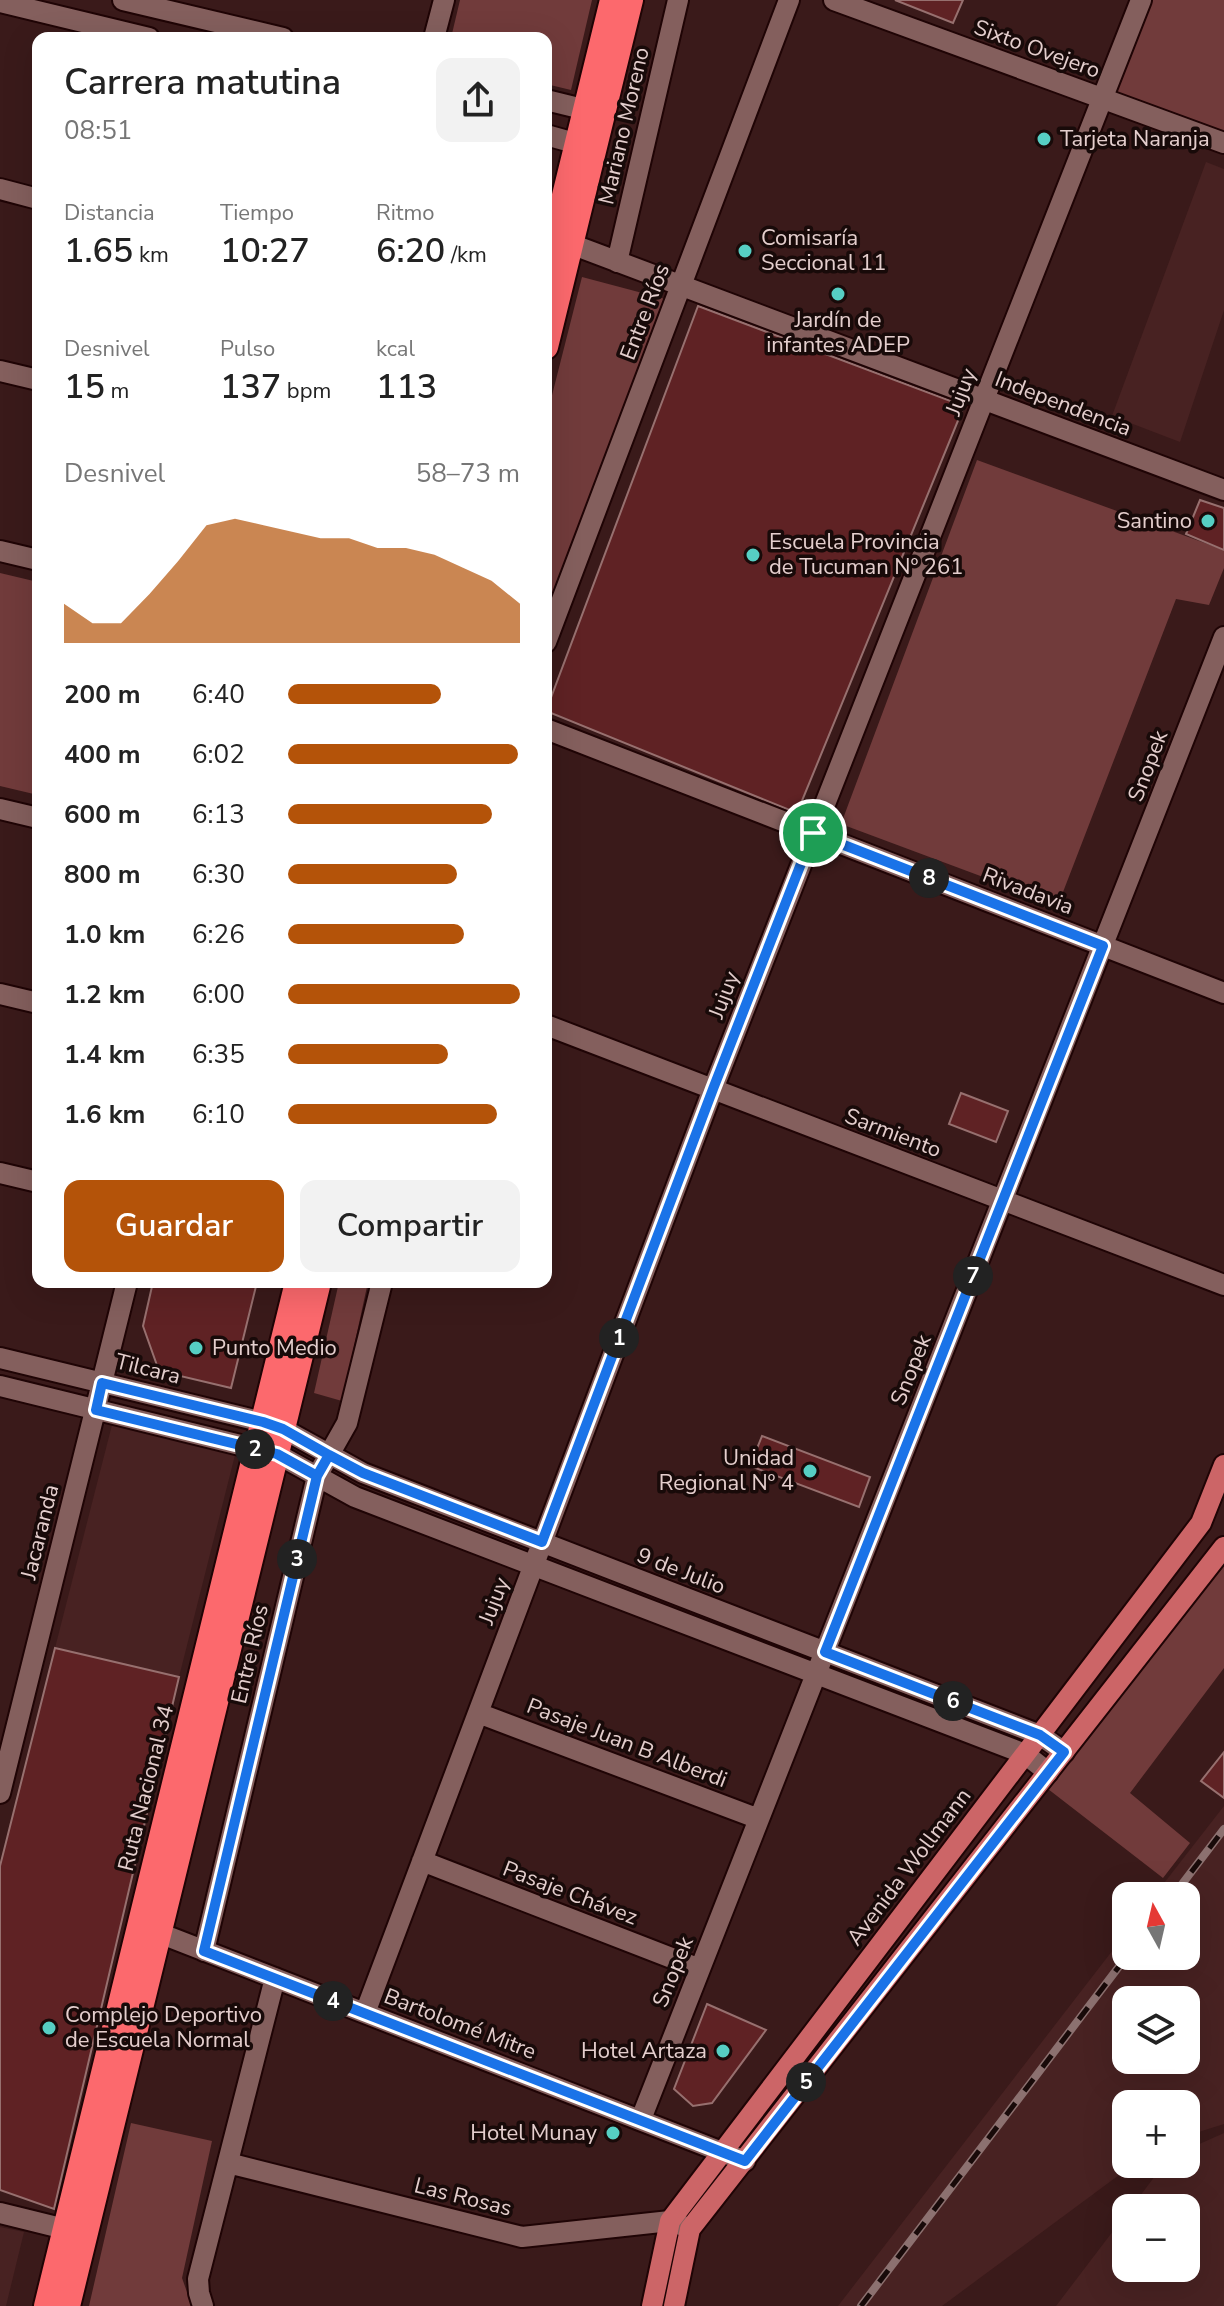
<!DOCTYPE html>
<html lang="es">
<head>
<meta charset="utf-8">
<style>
  body { margin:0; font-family:"Nunito Sans",sans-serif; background:#f2f2f2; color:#222; height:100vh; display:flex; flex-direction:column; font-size:30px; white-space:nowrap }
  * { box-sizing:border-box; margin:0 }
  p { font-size:26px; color:#767676 }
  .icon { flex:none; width:44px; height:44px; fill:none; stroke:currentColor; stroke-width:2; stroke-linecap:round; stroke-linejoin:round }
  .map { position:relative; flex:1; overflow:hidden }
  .side { position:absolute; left:32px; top:32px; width:520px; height:1256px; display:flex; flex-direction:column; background:#fff; border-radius:16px; box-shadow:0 8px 32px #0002 }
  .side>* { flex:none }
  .needle { width:52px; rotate:352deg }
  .buttons { position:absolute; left:1112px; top:1882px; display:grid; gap:16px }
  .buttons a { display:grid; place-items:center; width:88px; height:88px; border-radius:16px; background:#fff; box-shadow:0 8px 32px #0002; font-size:40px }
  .pin { position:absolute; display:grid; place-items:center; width:68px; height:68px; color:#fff; margin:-34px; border:4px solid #fff; border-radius:50%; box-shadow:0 2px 8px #0007 }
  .km { position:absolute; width:40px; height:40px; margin:-20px; border-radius:50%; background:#222; color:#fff; font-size:22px; line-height:40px; text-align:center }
  .round { display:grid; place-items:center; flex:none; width:84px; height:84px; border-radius:16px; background:#f2f2f2 }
  .head { display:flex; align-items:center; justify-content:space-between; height:136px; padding:0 32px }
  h1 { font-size:36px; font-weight:600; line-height:60px }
  .stats { display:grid; grid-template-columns:repeat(3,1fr); gap:12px; height:136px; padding:8px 32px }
  .stats div { display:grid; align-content:center }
  .stats b { font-size:34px; font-weight:600 }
  .stats small { font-size:22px; font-weight:400 }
  .stats p { font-size:22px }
  .chart { height:224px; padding:16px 32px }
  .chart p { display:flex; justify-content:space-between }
  .chart svg { width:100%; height:144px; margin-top:8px; fill:#b45309; opacity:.7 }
  .cta { display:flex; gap:16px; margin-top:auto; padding:16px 32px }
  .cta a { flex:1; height:92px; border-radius:16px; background:#b45309; color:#fff; font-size:32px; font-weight:600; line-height:92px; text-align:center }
  .cta a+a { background:#f2f2f2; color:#222 }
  ul { padding:0 32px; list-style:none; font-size:26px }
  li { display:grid; grid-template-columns:128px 96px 1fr; align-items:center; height:60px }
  li i { height:20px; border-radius:10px; background:#b45309 }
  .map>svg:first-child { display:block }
  .built { fill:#482222; fill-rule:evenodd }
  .green { fill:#713b3b }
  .building { fill:#5f2224; stroke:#97706f; stroke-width:2 }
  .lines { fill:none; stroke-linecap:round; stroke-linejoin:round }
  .minor-casing { stroke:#1f0405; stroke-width:24 }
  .major-casing { stroke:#1f0405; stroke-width:24 }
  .highway-casing { stroke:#1f0405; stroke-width:28 }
  .minor { stroke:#845f5d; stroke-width:20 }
  .major { stroke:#cc6567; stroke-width:20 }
  .highway { stroke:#fc696d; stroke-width:24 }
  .rail-casing { stroke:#8c7170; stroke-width:8 }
  .rail { stroke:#180a09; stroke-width:5; stroke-dasharray:15; stroke-linecap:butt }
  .route-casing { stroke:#fff; stroke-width:16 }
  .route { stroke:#1a73e8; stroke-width:10 }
  .poi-dot { fill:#56cec3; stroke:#180a09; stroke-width:3 }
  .labels { text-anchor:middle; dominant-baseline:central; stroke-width:7; stroke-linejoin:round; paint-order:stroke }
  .street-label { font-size:22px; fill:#e4cecd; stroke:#180a09 }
  .poi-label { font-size:22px; fill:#e4cecd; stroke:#180a09; text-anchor:start }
</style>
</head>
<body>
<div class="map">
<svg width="1224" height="2306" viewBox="0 0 1224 2306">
  <rect width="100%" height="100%" fill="#3a1a1a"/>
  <path class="built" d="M1206,162L1224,169V310L1180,442L1112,416Z
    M113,1421L235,1455L179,1677L55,1648Z
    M1224,1806V2124L1186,2136V2104H1126V2164H1134L942,2306H838L1126,1933V1956H1186V1896H1154ZM1186,2000V2060H1126V2000Z
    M1224,2133V2306H1056L1126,2214V2268H1186V2208H1131L1164,2164H1186V2150Z
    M0,2227L24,2232L6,2306H0Z"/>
  <path class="green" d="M460,0H592L571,90L546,84V38H451Z
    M1141,0H1224V143L1102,98Z
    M582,277L665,299L546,616V419Z
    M977,460L1224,550V568L1209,605L1176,599L1058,905L841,824Z
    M0,573L38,582V795L0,786Z
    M339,1282H368L342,1401L314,1393Z
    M1224,1565V1668L1130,1793L1190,1843L1163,1878L1048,1789Z
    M131,2123L212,2141L182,2278L192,2306H89Z"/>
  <path class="building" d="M895,0H963L953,23Z
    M698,306L964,406L797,813L546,711Z
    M1200,500L1224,508V550L1186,534Z
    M961,1093L1008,1111L996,1142L949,1124Z
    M153,1282H257L231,1388L159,1371L143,1326Z
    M762,1436L870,1477L859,1507L750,1466Z
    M55,1648L179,1677L54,2209L0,2190V1866Z
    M1224,1752V1798L1201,1781Z
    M707,2004L766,2030L712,2103L693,2106L674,2089Z"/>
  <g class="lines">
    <g class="minor-casing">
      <path id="minor" d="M123,0L283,38
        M834,0L1224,143
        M0,2L149,38
        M434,38L444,0
        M546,100L599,113
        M546,135L589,147
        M0,189L38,199
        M571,244L1224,490
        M617,262L678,0
        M0,371L38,380
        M0,551L38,560
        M546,642L789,0
        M546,729L1224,993
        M0,809L38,818
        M0,994L38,1003
        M546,1025L1224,1285
        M0,1173L38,1182
        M0,1358L263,1422L283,1429L363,1473L1040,1735L1064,1752
        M0,1386L277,1454L355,1497L1025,1754L1048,1772
        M478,1713L759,1819
        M0,1793L127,1282
        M422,1861L700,1969
        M159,1933L745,2161
        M204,1951L317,1476L347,1423L382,1282
        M365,2013L713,1089L1141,0
        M641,2119L1224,637
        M228,2163L522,2237L670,2221L686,2227
        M0,2213L65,2229
        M203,2306L199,2293L198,2279L275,1978"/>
    </g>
    <g class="major-casing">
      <path id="major" d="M652,2306L670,2221L1201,1523L1224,1465
        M674,2306L690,2229L1224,1547"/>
    </g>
    <g class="highway-casing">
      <path id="highway" d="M546,269L612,0
        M546,347L631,0
        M46,2306L297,1282
        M68,2306L319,1282"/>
    </g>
    <use href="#minor" class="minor"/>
    <use href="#major" class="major"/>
    <use href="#highway" class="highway"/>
    <g class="rail-casing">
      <path id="rail" d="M1173,1896L1224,1829
        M861,2306L1127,1956"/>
    </g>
    <use href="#rail" class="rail"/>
  </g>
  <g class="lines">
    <g class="route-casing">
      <path id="route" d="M813,833L713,1089L542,1542L363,1473L329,1455L317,1476L277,1454L96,1410L102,1383L263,1422L283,1429L329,1455L317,1476L204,1951L745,2161L1064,1752L1040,1735L825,1652L1103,946L813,833"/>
    </g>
    <use href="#route" class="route"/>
  </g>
  <g class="poi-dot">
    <circle cx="1044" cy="139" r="8"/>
    <circle cx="745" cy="251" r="8"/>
    <circle cx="838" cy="294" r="8"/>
    <circle cx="1208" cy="521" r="8"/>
    <circle cx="753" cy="555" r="8"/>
    <circle cx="196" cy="1348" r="8"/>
    <circle cx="810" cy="1471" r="8"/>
    <circle cx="49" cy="2028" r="8"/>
    <circle cx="723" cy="2051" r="8"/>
    <circle cx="613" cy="2133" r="8"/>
  </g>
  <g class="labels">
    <g class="street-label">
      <text transform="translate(1037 49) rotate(20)">Sixto Ovejero</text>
      <text transform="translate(624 126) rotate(-77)">Mariano Moreno</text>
      <text transform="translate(645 312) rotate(-69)">Entre Ríos</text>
      <text transform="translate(961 392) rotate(-69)">Jujuy</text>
      <text transform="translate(1063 404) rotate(21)">Independencia</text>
      <text transform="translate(1148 766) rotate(-69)">Snopek</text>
      <text transform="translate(1028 891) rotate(21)">Rivadavia</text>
      <text transform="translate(724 995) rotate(-69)">Jujuy</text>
      <text transform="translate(893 1133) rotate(21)">Sarmiento</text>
      <text transform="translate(148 1369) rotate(14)">Tilcara</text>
      <text transform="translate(911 1370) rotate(-68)">Snopek</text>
      <text transform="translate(40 1532) rotate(-76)">Jacaranda</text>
      <text transform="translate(681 1571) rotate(21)">9 de Julio</text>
      <text transform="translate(494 1601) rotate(-69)">Jujuy</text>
      <text transform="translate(250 1654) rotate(-77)">Entre Ríos</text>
      <text transform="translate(627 1743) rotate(21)">Pasaje Juan B Alberdi</text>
      <text transform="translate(146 1788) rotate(-76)">Ruta Nacional 34</text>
      <text transform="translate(909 1867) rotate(-53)">Avenida Wollmann</text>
      <text transform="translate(570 1893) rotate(21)">Pasaje Chávez</text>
      <text transform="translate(673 1972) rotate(-68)">Snopek</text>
      <text transform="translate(460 2024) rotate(21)">Bartolomé Mitre</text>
      <text transform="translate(463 2197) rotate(14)">Las Rosas</text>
    </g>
    <g class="poi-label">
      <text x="1060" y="139">Tarjeta Naranja</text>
      <text x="761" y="238">Comisaría<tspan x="761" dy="25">Seccional 11</tspan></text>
      <text x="838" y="320" text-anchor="middle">Jardín de<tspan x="838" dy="25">infantes ADEP</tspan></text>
      <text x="1192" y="521" text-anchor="end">Santino</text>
      <text x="769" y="542">Escuela Provincia<tspan x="769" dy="25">de Tucuman Nº 261</tspan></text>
      <text x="212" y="1348">Punto Medio</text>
      <text x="794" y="1458" text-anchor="end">Unidad<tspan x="794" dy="25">Regional Nº 4</tspan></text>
      <text x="65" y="2015">Complejo Deportivo<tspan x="65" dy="25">de Escuela Normal</tspan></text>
      <text x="707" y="2051" text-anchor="end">Hotel Artaza</text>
      <text x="597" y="2133" text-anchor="end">Hotel Munay</text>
    </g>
  </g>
</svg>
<div class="buttons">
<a><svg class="needle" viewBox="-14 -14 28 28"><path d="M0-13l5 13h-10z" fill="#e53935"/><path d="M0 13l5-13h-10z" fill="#767676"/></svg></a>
<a><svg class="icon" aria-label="layers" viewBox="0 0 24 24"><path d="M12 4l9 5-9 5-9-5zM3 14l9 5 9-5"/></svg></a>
<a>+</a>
<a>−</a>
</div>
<div class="pin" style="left:813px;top:833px;background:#1e9e55"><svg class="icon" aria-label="arrive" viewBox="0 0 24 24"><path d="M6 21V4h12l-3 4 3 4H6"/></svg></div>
<b class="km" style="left:619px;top:1338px">1</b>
<b class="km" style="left:255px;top:1449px">2</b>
<b class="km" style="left:297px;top:1559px">3</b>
<b class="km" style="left:333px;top:2001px">4</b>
<b class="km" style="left:806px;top:2082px">5</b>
<b class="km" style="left:953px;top:1701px">6</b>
<b class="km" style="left:973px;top:1276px">7</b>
<b class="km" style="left:929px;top:878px">8</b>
<section class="side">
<div class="head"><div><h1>Carrera matutina</h1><p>08:51</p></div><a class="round"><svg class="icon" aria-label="share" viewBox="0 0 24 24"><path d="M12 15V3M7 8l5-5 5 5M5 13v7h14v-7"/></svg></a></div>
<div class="stats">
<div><p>Distancia</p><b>1.65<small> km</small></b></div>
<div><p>Tiempo</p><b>10:27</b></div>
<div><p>Ritmo</p><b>6:20<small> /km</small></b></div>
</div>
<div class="stats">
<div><p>Desnivel</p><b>15<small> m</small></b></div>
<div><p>Pulso</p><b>137<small> bpm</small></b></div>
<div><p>kcal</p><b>113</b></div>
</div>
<div class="chart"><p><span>Desnivel</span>58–73 m</p>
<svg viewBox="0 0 160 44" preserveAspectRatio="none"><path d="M0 44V32L10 38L20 38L30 29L40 19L50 8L60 6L70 8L80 10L90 12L100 12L110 15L120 15L130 17L140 21L150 25L160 32V44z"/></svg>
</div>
<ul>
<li><b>200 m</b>6:40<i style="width:66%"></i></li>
<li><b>400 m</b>6:02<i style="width:99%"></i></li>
<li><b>600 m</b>6:13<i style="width:88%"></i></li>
<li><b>800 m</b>6:30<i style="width:73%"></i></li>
<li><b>1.0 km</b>6:26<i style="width:76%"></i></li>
<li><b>1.2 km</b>6:00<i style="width:100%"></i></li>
<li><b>1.4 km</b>6:35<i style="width:69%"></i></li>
<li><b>1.6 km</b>6:10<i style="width:90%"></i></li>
</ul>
<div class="cta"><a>Guardar</a><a>Compartir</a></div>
</section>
</div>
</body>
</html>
